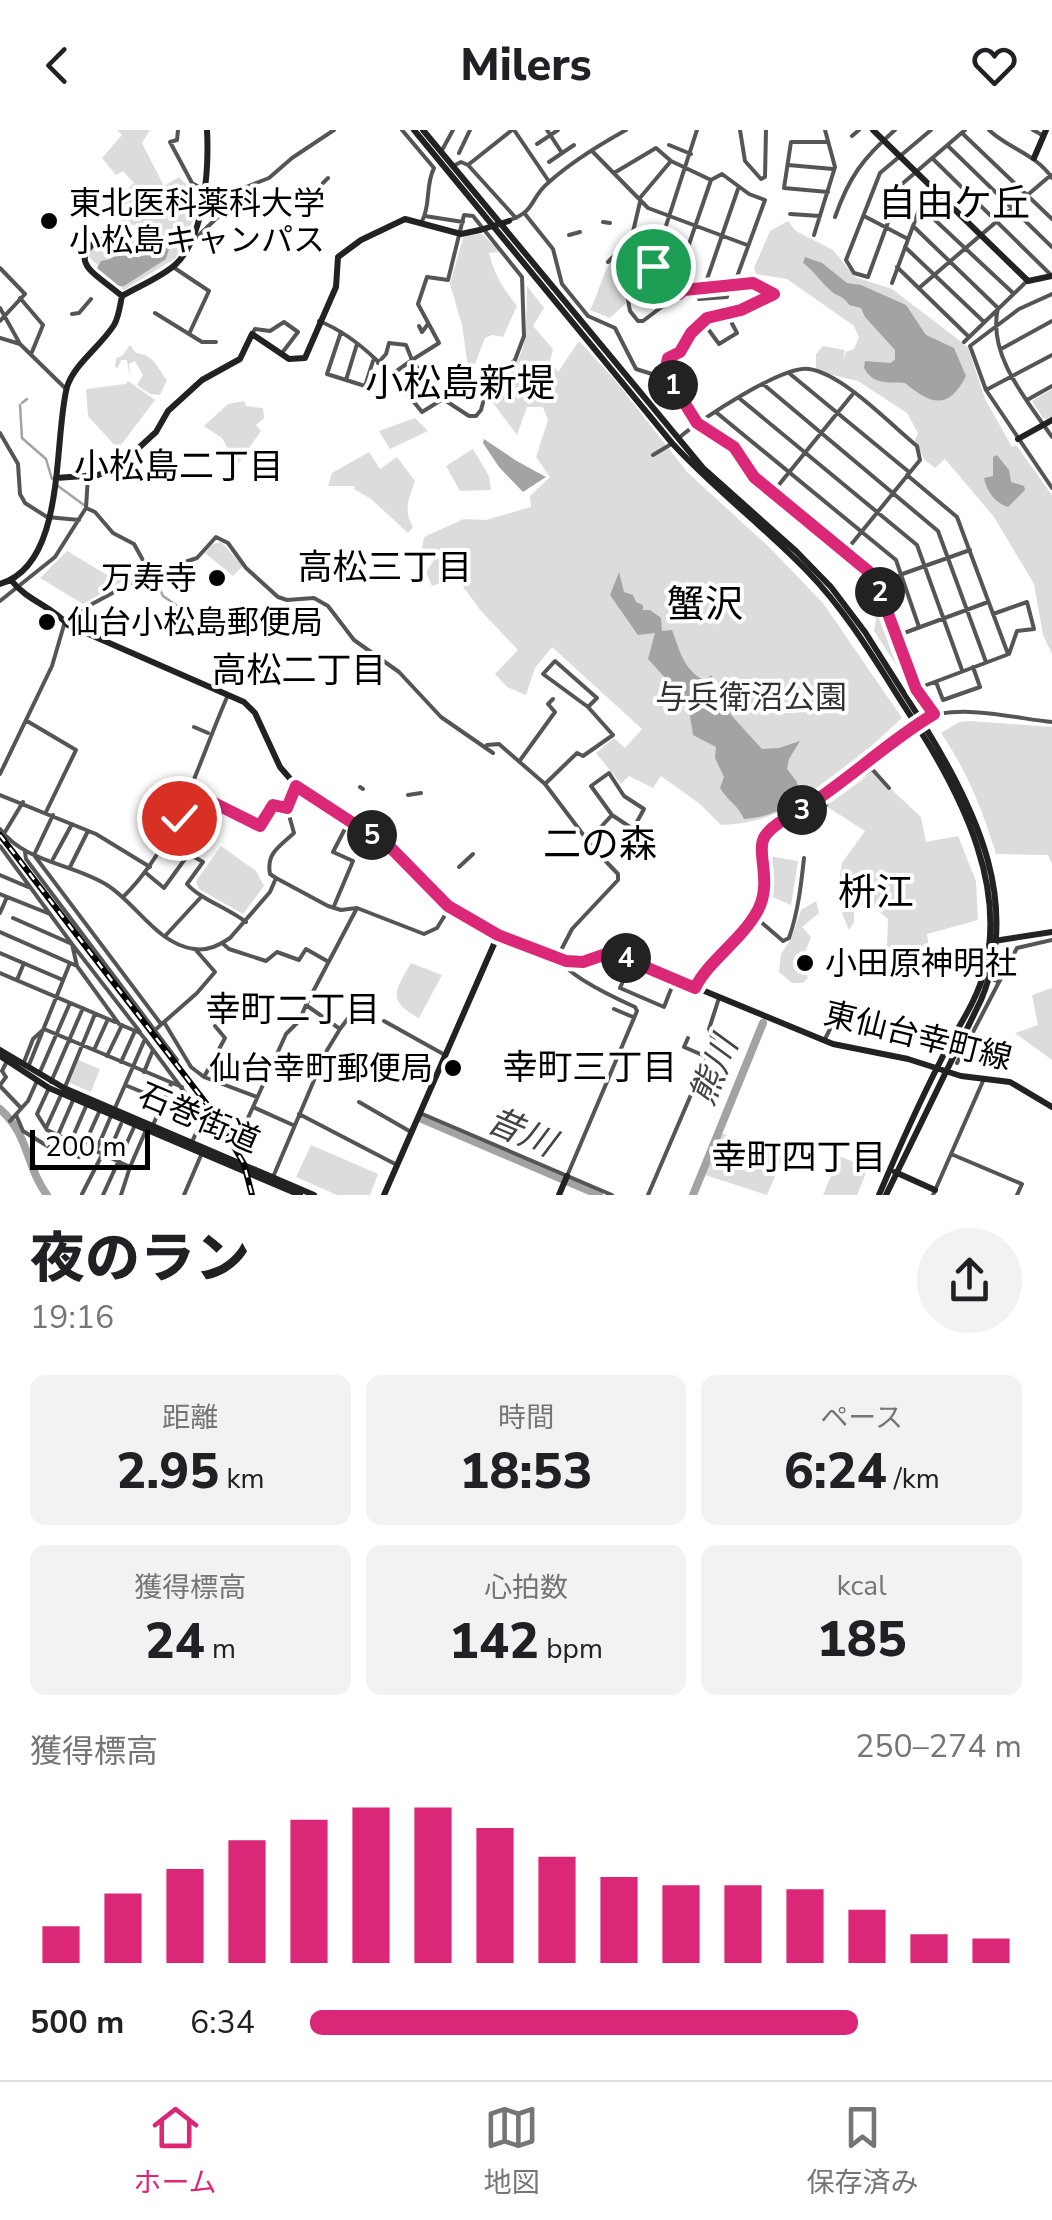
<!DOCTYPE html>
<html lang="ja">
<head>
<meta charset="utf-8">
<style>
  body { margin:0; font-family:"Nunito Sans","Noto Sans JP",sans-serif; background:#f2f2f2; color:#202124; height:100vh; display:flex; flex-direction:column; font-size:38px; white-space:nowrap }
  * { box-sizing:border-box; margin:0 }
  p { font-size:32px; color:#757577 }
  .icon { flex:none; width:55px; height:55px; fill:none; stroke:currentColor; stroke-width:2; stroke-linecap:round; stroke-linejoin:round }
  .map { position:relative; height:1065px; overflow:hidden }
  .drawer { display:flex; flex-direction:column; background:#fff; flex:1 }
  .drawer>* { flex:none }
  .scale { position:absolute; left:30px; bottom:25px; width:120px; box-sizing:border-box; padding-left:10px; border:5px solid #000; border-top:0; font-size:28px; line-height:35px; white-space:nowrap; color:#000; -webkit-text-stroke:8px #fff; paint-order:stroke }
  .pin { position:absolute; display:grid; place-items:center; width:85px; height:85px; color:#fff; margin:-42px; border:5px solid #fff; border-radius:50%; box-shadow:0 2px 10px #0007 }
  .km { position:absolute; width:50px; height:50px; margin:-25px; border-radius:50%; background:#222; color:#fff; font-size:28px; line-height:50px; text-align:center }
  .round { display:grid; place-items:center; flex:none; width:105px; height:105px; border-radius:52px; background:#f2f2f2 }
  .summary { display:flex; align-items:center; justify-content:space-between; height:170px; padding:0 30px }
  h1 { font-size:55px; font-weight:800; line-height:75px }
  .metrics { display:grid; grid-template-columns:repeat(3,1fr); gap:15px; height:170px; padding:10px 30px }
  .metrics div { display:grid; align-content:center; border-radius:15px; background:#f2f2f2; text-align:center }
  .metrics b { font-size:50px; font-weight:800 }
  .metrics small { font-size:28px; font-weight:400 }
  .metrics p { font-size:28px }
  .chart { height:280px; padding:20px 30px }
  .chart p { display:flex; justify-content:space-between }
  .chart svg { width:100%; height:180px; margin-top:10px; stroke:#db2777; stroke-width:6 }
  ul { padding:0 30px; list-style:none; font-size:32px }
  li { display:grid; grid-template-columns:160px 120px 1fr; align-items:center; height:75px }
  li i { height:25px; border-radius:12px; background:#db2777 }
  header { display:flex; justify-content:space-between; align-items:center; height:130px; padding:0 30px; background:#fff; font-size:45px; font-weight:800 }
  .menu { display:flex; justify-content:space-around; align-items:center; height:140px; border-top:2px solid #e0e0e0; background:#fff; font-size:28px; color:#757577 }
  .menu a { display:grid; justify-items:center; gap:5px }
  .menu .selected { color:#db2777 }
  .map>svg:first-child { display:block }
  .green { fill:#dcdcdc }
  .water { fill:#a3a3a3 }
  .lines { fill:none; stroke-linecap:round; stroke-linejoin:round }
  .stream { stroke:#a3a3a3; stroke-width:2.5 }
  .river { stroke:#a3a3a3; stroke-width:8 }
  .street { stroke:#555; stroke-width:4 }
  .secondary { stroke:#222; stroke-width:6 }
  .rail-casing { stroke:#000; stroke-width:6 }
  .rail { stroke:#fff; stroke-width:2.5; stroke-dasharray:8; stroke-linecap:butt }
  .secondary-bridge { stroke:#222; stroke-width:6 }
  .route-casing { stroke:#fff; stroke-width:20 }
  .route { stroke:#db2777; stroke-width:12 }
  .poi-dot { fill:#000; stroke:#fff; stroke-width:4 }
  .labels { text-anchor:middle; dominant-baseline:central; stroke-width:8; stroke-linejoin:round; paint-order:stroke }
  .poi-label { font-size:32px; fill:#000; stroke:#fff; text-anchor:start }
  .park-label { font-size:32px; fill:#333; stroke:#fff }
  .street-label { font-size:32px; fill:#000; stroke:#fff }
  .neighbourhood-label { font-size:35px; fill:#000; stroke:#fff }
  .water-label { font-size:35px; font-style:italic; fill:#444; stroke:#fff }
  .quarter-label { font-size:38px; fill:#000; stroke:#fff }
</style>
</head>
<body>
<header><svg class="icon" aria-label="back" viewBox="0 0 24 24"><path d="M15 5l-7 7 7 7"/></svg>Milers<svg class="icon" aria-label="heart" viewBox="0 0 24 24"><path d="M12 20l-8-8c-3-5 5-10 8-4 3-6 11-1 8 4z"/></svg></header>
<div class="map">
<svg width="1052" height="1065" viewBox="0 0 1052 1065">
  <rect width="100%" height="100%" fill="#fff"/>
  <path class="green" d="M117,0H150L142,13L164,56L179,47L188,56L181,76L198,79L176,128L124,160L88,126L92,115L115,101L126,111L149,102L121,90L117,68L134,53L123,41L116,45L102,28L122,5Z
    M788,91L796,101L833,120L855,147L892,159L968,217L985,269L1012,317L1016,315L1052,365V524L1043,505L1034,454L994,387L945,329L935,338L924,329L915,310L918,303L907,283L858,251L816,241V224L823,216L845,220L843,232L846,222L854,219L859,207L854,196L787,149L756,144L754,138L770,101Z
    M482,104L501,122L489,123C494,144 503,159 517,176L503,207L492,205L485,208L473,239L468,237L462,195L450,154L463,108L468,105Z
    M614,128L620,133L626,173L610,188L590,180C599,164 602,141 614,128Z
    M527,156L544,178L533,196L553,219L550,231L558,242L579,211L615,250L687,342L768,416L823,473L902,588C851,634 796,694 721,695L700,674L661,646L653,658L629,646L621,654L596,623L614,608L625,618L642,599L552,517L535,538L526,565L507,557L495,544L518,520L481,481L456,447L432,456L426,442L434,430L422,418L424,407L464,389L486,390L531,377L530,366L550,347L536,327L548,290L543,277H527L517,305L487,265C532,224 525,214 527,156Z
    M130,215L136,223C155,225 156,237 167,250L160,265L150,264L137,255L143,245L135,231L129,234L130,249L127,230H121L118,238L115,237L116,228L122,226Z
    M128,251L155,270L118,319L88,286L86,259L126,254Z
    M1052,259V287L1047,289L1043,288L1032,271Z
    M244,271L246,276L263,278L264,288L256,295L261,301L237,335L222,308L204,296L228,274Z
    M415,288L428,301L390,319L379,301Z
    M473,319L489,346L491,360L460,361L446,336Z
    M369,322L380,339L397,327L415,351C409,368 403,381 413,397L408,403L371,369L354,359L355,356H328L332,343Z
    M221,412L243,436L233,446L205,423L213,414Z
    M67,421L109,446L114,438L130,447L83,474L40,448Z
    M882,475L906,545L904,547L874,501L878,477Z
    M970,591L1052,597V734L1048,725L996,724C983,681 967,641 941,603L959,592Z
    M873,642L921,687L926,712L958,706L976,751L978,790L927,804L931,832L905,829L878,833L887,815L888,789L867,771L854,781V792L849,800L842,783L858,760L839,751L842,733L865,701L826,676Z
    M221,716L256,741L264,756L243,784L199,759L196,751Z
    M769,726L798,731L791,775L770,766Z
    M816,771L819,783L802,797L811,807L801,833L808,848L803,853H792L779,842L781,824L791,809L801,780Z
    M411,833L442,845L419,888C386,871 395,861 411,833Z
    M1052,858V930L1015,903L1038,895L1032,865Z
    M78,930L100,939L91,962L68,952Z
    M719,1002L783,1028L767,1065L702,1044Z
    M311,1015L378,1044L370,1065H337L296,1047Z
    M839,1026L868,1038L857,1065H823Z"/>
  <path class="water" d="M159,109L169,119L166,129L124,156H119L97,138L101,131L111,129L109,115L112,111L124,118L134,116V121L142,126L149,124V119H137L136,115Z
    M805,127L822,133L847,153L861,155L906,175L926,205L954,218L966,246C948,282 929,273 905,253C888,252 873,255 864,238L865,231L891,233L895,229V220L865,187L861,178L849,175C843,164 837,168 829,159C819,150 814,141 803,133Z
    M484,309L515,330L546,347L523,362L499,337L483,313Z
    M997,325L1009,340L1011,352L1024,356L1025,360L1008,377C995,373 987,362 984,348L993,346V327Z
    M619,442L624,462L633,465L636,472L643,475V480H650L661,488L662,501L672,500C679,518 683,540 704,550L712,545L713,562L728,568L731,585L762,619L779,618L800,611L789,629L787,639L797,652L799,663C788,681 765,687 744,689C738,675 727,670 720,658L724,647L715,628L716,617L693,605L688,573L648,529L655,503L638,505L610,465Z"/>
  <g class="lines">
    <path class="stream" d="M22,273L27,269
      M20,275L22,308L46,329L52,349
      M58,356L84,375
      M157,444L155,449L163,466L176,475"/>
    <path class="river" d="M0,979C30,1006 25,1035 47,1065
      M422,989L599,1065
      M693,1065L763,893"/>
    <path class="street" d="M178,0L177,10L170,12L192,53L204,60
      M402,0L434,38C425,56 431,75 422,91
      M514,0L548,50
      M547,0L562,23
      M740,0L745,31L761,49L765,47L766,0
      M931,0L880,43L846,130L854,143L868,147L902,54L965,0
      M989,0C1009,19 1036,24 1052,48
      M1033,0L1044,6
      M962,3L1052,89
      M852,6L859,0
      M537,14L558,0
      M669,15L691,24
      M948,16L1052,117
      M592,21L648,78L747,115
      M441,22L453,0
      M459,23L470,0
      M932,28L1050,144
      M549,32L574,15
      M468,35L512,0
      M788,35L833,39
      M453,36L461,32L468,35L516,88
      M614,43L656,18L671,31L711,50L674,158
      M711,50L722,44L749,64L765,70L734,155
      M323,53L328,48
      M828,62L784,58L791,12H828
      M639,69L671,31
      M206,73L269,48L292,28L334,0
      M920,76L1013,163
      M525,84L553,119L562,154L588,186L615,198L636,239L668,249L697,293L734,317L755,347L874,446L915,559L934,585
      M790,84L820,86
      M425,86L463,92
      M864,86L908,109
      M835,87C849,47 863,28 895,0
      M510,90C536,81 530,68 548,53C571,32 599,15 626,0
      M603,92L610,93
      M913,96L998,178C987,225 1027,270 1052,307
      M569,105L580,102
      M814,105L835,37L825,0
      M195,109L222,83L233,63
      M631,112L675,160
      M905,117L984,192
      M621,131L630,181L638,191H643L684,160L753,153L774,164
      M608,132L614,126L621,131L628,123L640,72
      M653,136L697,0
      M173,137L209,161L189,204
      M897,137L969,207
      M0,138L25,164L0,191
      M892,153L923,69L933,59
      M704,158L738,59
      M919,158L1051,45
      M697,159L699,169L727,167V157
      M1052,164L1019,179L970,216L986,260L1052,358
      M20,168L43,195L32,222
      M629,170L658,142
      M0,178L20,214L65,258
      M155,183L202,212H216
      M72,184L79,183L91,169
      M319,191C362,208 394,247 422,282L443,269L469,286H476L481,280L488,254L515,230L524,206L522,147L473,86L464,85L448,150L427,147L418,174L439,213L412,230L406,215L389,213L386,224L378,233
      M703,192L719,214L737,203L727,184
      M419,196L422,202L428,194
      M341,202L327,244L365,256L373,231
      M252,204L255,199L270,201L284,192L298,202L282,223
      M0,208L20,214
      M964,212L1026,152
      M1001,219L1052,191
      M789,243L909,342
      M664,244L668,228L679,221L691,203L707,188L741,179L774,164
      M391,245L412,230L426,250
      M346,250L357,214
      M763,254L938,401L986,532
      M659,259L671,275L679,268
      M986,260L1052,225
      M739,268L917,415L962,540
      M1027,270L1052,256
      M717,283L896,430L919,497
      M0,303L18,334L20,364L25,373L47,387L79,390
      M680,307C701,289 783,235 809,239C843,244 890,294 917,316L920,330L845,422
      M653,325L673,313
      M907,345L957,387L1008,524
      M88,346L86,378L95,382L113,403L134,414L150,443
      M773,362L852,265
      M877,453L970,420
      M0,471L55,427L86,378
      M896,506L988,472
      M936,552L943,570L980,557L973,537
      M916,559L1009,524L1017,501L1034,499L1027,472L993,484
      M924,590C954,572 1018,589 1052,592
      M27,591L76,620L46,682
      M194,597L208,603
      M487,615L499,614L545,654L594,719L618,744V750L572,799L557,828
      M521,629L555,582L548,574L553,569
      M0,644L52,536L66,488L146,445L197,428L216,407L228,413L246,438L278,467L287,470L314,468L328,476L354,510L399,542L441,587L493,623
      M545,654L577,623L583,626L613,605L588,577L543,544L555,531L597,568L588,577
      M360,657L363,659
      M189,660L258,697L273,675L287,678
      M0,665L96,704L150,737
      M408,665L421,663
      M810,675L814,682L821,684L829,669L872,639L889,658
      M53,685L34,725L161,894
      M0,699C25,733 72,733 107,755C136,773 157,814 194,819C206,821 220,815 230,808L270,762L276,748L328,776L341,780L357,778L424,804L437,798L450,777
      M5,702L23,672
      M588,711L612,685L591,656L609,643L624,666L644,679L633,699L612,685
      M0,716L72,814L77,836
      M25,722L26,729L177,930
      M189,724L203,732L187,754C200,769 228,778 246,792
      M53,729L72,694
      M70,737L88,701
      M459,737L473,724
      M146,743L164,758L203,704L179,688
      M0,745L28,757
      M276,748L270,744C266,723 280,716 294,703L287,678L296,655
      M0,764L50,784
      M123,767C178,713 197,635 228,565
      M334,776L353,731L333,722L349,691
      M0,783L7,767
      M754,786L783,811L789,808C798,782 801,756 804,728
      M13,788L72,814L140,902
      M0,802L77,836L119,894L140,903L145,909L203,987L192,1012
      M166,805L202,766
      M222,813L229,819L266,831L277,822L299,830L306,819L327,831
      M0,823L63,850
      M559,829C569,846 615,868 635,877L637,881L567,1046
      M631,833L620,858L664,877L675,849
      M0,843L115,892
      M17,850L24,833
      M999,852L1017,818L1052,810
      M695,858L729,820L759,778L766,752L761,720L767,702L831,662L916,595
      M614,879L633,887
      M384,891L445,925
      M164,892L191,937L204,947
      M215,896L225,908L204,947L257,967
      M340,899L361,871
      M155,900L197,863L215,842L195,819
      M688,908L684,917L707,927
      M824,911L830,899
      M94,920L108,889
      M107,926L122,895
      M24,932L33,909L44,899L182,957
      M121,932L135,901
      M957,933L999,852L990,848
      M29,935L70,833
      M40,942L70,873
      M144,942L153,920
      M51,952L83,878
      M0,955L6,947L2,941L7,931
      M125,955L203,987
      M0,956L21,978
      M65,957L95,884
      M49,958L37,984L47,1000L71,1011L87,974
      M359,972L411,1002
      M115,978L145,909
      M420,983L612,1065
      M299,984L397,1035
      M16,985L23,1001L62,1025L69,1020L79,1027L100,980
      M111,986L96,1021L130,1037L121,1065
      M10,991L28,971L37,951
      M153,995L171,954
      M293,995L253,977L286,904L299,891L306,875
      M46,998L61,965
      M242,1001L253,977
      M58,1005L74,968
      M951,1024L983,951
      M107,1027L121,994
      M130,1037L146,1000
      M273,1047L326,922L340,899L306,875L357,778
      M82,1064L102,1025
      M103,1065L135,995
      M184,1065L202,1023
      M648,1065L714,911L709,899L719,868
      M933,1065L951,1024L1022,1054L1017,1065"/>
    <path class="secondary" d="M414,0L672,313C715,360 765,397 808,442C850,485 880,539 912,588
      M423,0L703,338L796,421L831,457L865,502L917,584
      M873,0L1028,151L1052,146
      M1034,28L1046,0
      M109,102C63,131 91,140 122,166
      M1018,309L1052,290
      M56,348L98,345L118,337L156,302L168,281L202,250L240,229L252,204L289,229L305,228L336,157L338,127L361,110L405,89L461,104L480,100
      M11,450C27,471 52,476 68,495L244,572L255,583L280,637L293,652L391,718L448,776L498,805L567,831L583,832L606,824L617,825L833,914L908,929L961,946L1010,952L1052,977
      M0,454C67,434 53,311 67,257C74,234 101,216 114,195C119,187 120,175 122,166C139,156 162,147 176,134C205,106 209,38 207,0
      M994,811L1052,802
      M0,920L64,958L314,1065
      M0,926L49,958L300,1065
      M895,1042L935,1060
      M384,1065L498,805
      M559,1065L567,1046
      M879,1065C898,1020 918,975 940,932C954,902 976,874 984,842C1007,759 964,671 921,602
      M886,1065L981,870C1021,775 977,682 927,600"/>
    <g class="rail-casing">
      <path id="rail" d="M0,705L216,986L244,1034L252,1065"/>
    </g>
    <use href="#rail" class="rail"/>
    <path class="secondary-bridge" d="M480,100L509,91
      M917,584L927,600
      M912,588L921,602"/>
  </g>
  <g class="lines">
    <g class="route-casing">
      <path id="route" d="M179,688L188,660L260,696L273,675L287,678L296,656L391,718L448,776L498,805L566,831L583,832L606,824L617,825L695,858C709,830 742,810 758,780C773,751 755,721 765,706C773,694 791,686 803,679C849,650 887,612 934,584L916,559L874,446L754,347L734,317L697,293L672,253L664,246L668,228L680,222L691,203L707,188L741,180L774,164L753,153L684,160L679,164L653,136"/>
    </g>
    <use href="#route" class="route"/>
  </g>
  <g class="poi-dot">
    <circle cx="49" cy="91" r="10"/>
    <circle cx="217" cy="448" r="10"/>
    <circle cx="47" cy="492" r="10"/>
    <circle cx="805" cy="833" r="10"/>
    <circle cx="453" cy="938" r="10"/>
  </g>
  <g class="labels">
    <g class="poi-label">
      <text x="69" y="73">東北医科薬科大学<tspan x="69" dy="37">小松島キャンパス</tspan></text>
      <text x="197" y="448" text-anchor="end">万寿寺</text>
      <text x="67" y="492">仙台小松島郵便局</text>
      <text x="825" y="833">小田原神明社</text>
      <text x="433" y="938" text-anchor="end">仙台幸町郵便局</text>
    </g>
    <g class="park-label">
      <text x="751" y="567">与兵衛沼公園</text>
    </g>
    <g class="street-label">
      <text transform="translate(918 906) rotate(14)">東仙台幸町線</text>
      <text transform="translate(199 988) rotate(23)">石巻街道</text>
    </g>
    <g class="neighbourhood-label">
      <text x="179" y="336">小松島二丁目</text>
      <text x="385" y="437">高松三丁目</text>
      <text x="299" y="540">高松二丁目</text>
      <text x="293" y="879">幸町二丁目</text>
      <text x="590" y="937">幸町三丁目</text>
      <text x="799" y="1027">幸町四丁目</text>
    </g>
    <g class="water-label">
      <text transform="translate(714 941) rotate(-68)">熊川</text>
      <text transform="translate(521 1002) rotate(23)">昔川</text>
    </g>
    <g class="quarter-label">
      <text x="954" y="73">自由ケ丘</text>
      <text x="460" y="253">小松島新堤</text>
      <text x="705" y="474">蟹沢</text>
      <text x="600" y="714">二の森</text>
      <text x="876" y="762">枡江</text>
    </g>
  </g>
</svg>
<div class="scale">200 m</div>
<div class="pin" style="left:653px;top:136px;background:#1e9e55"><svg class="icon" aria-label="arrive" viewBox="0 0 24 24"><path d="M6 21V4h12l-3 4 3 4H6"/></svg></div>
<div class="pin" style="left:179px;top:688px;background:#d93025"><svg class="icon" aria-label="check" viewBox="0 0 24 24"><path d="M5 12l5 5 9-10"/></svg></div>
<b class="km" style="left:673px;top:255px">1</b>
<b class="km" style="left:880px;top:462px">2</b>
<b class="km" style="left:802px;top:680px">3</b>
<b class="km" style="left:626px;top:828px">4</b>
<b class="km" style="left:372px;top:705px">5</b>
</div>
<section class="drawer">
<div class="summary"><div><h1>夜のラン</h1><p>19:16</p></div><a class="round"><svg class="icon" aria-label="share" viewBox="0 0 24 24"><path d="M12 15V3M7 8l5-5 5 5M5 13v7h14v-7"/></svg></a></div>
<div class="metrics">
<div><p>距離</p><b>2.95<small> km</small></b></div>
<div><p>時間</p><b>18:53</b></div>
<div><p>ペース</p><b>6:24<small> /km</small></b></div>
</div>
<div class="metrics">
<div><p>獲得標高</p><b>24<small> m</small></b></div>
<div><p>心拍数</p><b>142<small> bpm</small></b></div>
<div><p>kcal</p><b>185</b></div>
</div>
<div class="chart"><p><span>獲得標高</span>250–274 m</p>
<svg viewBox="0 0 160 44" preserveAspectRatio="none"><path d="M5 44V35M15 44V27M25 44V21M35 44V14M45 44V9M55 44V6M65 44V6M75 44V11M85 44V18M95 44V23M105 44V25M115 44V25M125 44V26M135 44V31M145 44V37M155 44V38"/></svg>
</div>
<ul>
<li><b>500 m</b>6:34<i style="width:77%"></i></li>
</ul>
</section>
<nav class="menu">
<a class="selected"><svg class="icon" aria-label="home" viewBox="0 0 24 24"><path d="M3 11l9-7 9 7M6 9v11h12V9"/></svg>ホーム</a>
<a><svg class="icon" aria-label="map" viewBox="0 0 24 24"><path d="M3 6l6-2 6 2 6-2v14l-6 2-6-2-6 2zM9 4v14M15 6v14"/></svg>地図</a>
<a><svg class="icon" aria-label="saved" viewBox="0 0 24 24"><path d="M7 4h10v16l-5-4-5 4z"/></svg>保存済み</a>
</nav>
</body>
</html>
